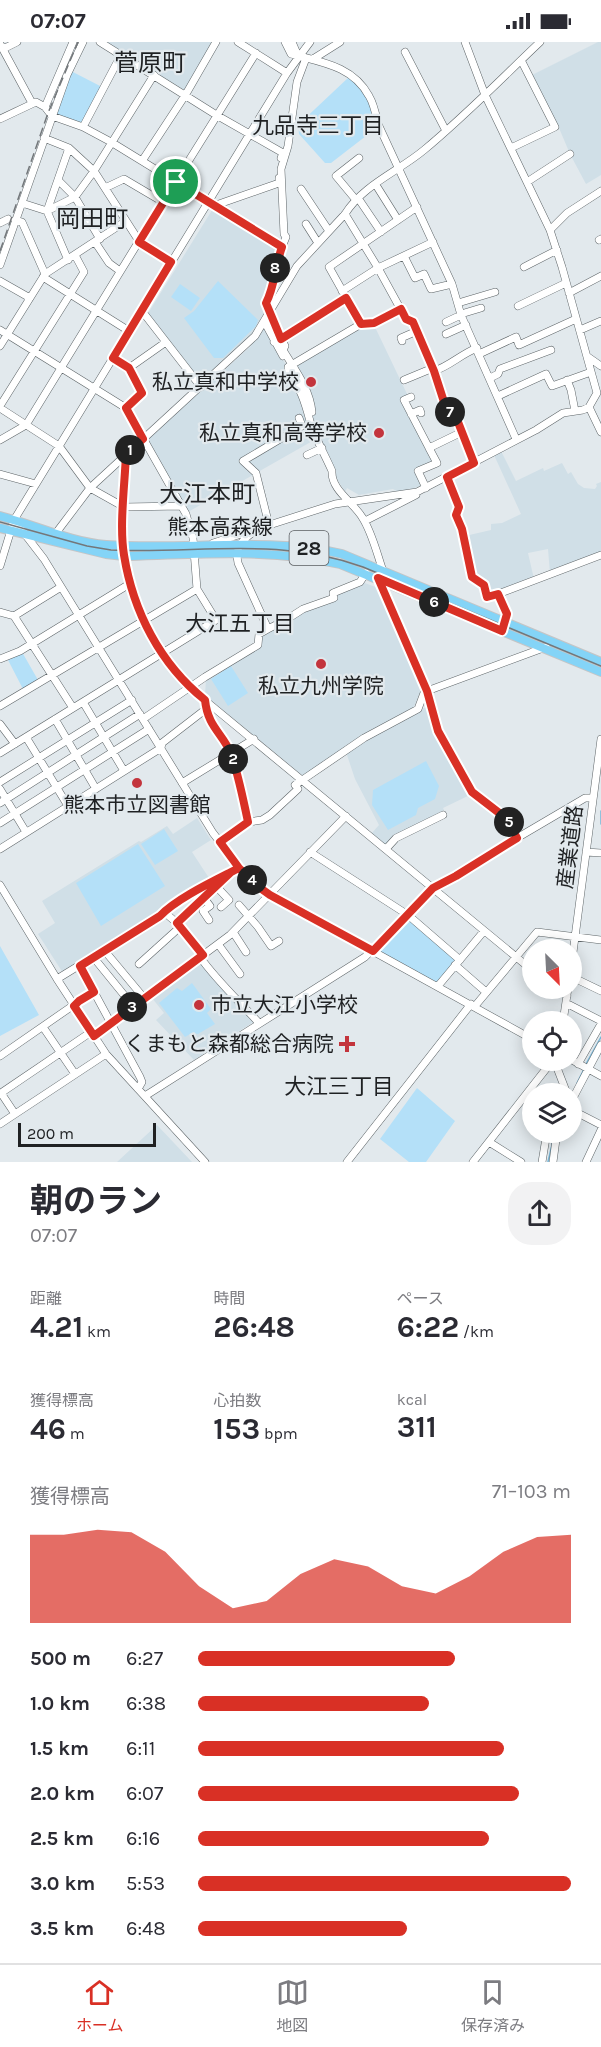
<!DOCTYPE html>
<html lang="ja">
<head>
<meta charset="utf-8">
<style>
  body { margin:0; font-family:Karla,"Noto Sans JP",sans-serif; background:#f2f2f3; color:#2b2b33; height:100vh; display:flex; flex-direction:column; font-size:22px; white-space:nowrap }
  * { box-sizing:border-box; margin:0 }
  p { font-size:20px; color:#7c7c81 }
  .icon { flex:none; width:33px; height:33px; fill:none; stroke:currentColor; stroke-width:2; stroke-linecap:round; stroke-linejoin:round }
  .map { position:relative; height:1120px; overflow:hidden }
  .side { display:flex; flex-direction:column; background:#fff; flex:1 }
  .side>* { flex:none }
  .needle { width:39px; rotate:156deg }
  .tools { position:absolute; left:522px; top:897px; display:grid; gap:12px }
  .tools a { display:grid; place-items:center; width:60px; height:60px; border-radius:50%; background:#fff; box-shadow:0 3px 15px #0003; font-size:30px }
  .scale { position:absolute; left:18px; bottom:15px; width:138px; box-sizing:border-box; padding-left:6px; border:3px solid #1f2123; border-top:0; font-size:16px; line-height:21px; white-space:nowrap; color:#1f2123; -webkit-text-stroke:4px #e2e9ed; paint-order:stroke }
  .pin { position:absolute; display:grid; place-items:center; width:51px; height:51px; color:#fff; margin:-26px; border:3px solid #fff; border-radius:50%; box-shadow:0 2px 6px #0007 }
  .km { position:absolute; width:30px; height:30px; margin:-15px; border-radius:50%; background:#222; color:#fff; font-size:16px; line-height:30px; text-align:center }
  .round { display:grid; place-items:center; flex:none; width:63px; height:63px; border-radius:24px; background:#f2f2f3 }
  .head { display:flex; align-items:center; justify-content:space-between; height:102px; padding:0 30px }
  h1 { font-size:33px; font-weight:700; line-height:45px }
  .stats { display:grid; grid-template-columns:repeat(3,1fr); gap:9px; height:102px; padding:6px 30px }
  .stats div { display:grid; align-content:center }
  .stats b { font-size:30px; font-weight:700 }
  .stats small { font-size:16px; font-weight:400 }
  .stats p { font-size:16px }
  .chart { height:168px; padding:12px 30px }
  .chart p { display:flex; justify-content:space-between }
  .chart svg { width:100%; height:108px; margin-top:6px; fill:#d93025; opacity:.7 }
  ul { padding:0 30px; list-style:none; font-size:20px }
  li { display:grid; grid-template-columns:96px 72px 1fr; align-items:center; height:45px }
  li i { height:15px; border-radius:8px; background:#d93025 }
  .status { display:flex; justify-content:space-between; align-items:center; height:42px; padding:0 30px; background:#fff; direction:ltr }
  .status svg { height:16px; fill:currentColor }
  .menu { display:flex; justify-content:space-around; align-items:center; height:84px; border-top:2px solid #e1e1e2; background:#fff; font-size:16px; color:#7c7c81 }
  .menu a { display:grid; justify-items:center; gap:3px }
  .menu .active { color:#d93025 }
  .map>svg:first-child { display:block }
  .built { fill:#d0dfe7 }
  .green { fill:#b4e0f8 }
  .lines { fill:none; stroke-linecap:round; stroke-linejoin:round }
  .stream { stroke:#77b5d6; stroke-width:1.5 }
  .minor-casing { stroke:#5d6467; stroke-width:8 }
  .major-casing { stroke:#c5c5c6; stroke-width:10 }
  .minor { stroke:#fff; stroke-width:7 }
  .major { stroke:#84d4f7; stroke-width:8 }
  .tram { stroke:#73777a; stroke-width:1.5 }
  .rail { stroke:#73777a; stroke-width:1.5; stroke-dasharray:9 4.5; stroke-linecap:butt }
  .route-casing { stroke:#fff; stroke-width:12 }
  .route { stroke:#d93025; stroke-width:8 }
  .poi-dot { fill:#c3343c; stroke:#e2e9ed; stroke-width:2 }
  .labels { text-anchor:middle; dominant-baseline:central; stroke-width:4.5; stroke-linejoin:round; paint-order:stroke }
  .shield { fill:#e2e9ed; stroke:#5a5d60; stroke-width:1.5 }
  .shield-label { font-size:20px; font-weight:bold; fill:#1f2123 }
  .poi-label { font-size:21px; fill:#1f2123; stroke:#e2e9ed; text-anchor:end }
  .street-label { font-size:21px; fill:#1f2123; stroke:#e2e9ed }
  .neighbourhood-label { font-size:22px; fill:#1f2123; stroke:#e2e9ed }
  .quarter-label { font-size:24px; fill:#1f2123; stroke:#e2e9ed }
</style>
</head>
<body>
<div class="status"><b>07:07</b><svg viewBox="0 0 49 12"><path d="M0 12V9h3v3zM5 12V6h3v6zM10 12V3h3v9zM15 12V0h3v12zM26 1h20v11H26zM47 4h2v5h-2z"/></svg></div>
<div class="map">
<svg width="601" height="1120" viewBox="0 0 601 1120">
  <rect width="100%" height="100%" fill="#e2e9ed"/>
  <path class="built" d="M103,0H218L186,52Z
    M598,0H601V133L586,142L570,112L559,86L530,34Z
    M214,165L280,207L267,271L253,294L200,341L147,273Z
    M364,283H374L408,354L402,358L435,419L417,429L423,443L408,448L398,450L393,447L359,453L347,446L345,450L336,435V430L312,376V358L294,323Z
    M265,284L296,342L316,397L188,470L147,398L250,305Z
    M501,409L516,439L543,426L544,429L562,421L568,432L571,430L578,442L584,446L595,447L597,444L596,442L601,440V512L550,531L548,507L528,511L534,537L489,554L476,538L465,494L491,488V482L502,481L521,472L494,413Z
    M362,540L381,547L421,648L413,667L345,704L343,707L303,734L205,653L206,638L258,606L262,592L334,552Z
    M430,663V668L472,752L443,766L444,768L398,795L387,805L371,792L379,783L355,737L346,710L349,706Z
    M197,776L211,798L192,810L209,836L164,865L159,872L63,931L38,892L55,881L42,859L139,799L141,800L167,784L173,792Z
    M199,919L216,940L228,950L255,979L194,1018L156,978L164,971L152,956Z
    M157,1083L192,1120H117Z"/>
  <path class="green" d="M71,29L102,45L83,82L55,72Z
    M349,35C362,46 379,69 375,87L331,121H325L299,92L298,83Z
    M218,239L258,278L256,284L223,316H214L184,276L194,269Z
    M180,242L200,256L191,269L171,255Z
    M22,610L38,638L23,647L8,618Z
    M231,624L248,651L228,664L211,637Z
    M426,719L439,744L435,757L418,766L416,773L388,788L372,763L373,748Z
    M164,787L178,809L155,823L141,802Z
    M138,802L165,844L101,884L76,841Z
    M408,875L458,918L438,942L375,908Z
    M0,904L39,973L0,994Z
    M192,941L211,967L207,971L215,982L198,992L192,991L185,995L159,961L177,946L182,949Z
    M417,1046L455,1079L426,1120H409L380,1097Z"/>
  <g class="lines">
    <path class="stream" d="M601,769V782
      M586,1022L601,995
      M577,1041L584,1027
      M548,1120L553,1098"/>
    <g class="minor-casing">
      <path id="minor" d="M100,0L218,74L283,111L281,116
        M238,0L287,31
        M285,0L291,12C321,20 353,24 369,54C374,62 376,73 378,82L452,242L461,273L516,397
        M292,0L298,14
        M465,0L485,53L550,188L562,225L597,351L589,365L601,390
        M0,2L32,61
        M3,7L17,0
        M405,10L446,89
        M313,17L340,0
        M45,65L73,0
        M0,77L36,60L45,65L52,74L83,85L111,100L282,205L286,195L284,192L281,127L288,104L297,40L306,16
        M83,85L121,13
        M44,96L69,106L94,129L139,199L171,220
        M511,106L555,85L521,18
        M142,119L186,52L216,0
        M58,138L75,155L100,197
        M527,140L570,112
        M376,143L398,178
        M105,146L124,137L163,160L256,11
        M301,147L329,189
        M358,156L381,190
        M356,158L336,134L359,116
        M22,161L47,169L75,155L94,129L154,33
        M216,163L279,141V136
        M345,172L378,226L406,277L413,280L434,329L445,363L458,380L474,421
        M15,178L22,180L45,232
        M0,181L8,177
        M306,182L318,201
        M550,188L567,171L601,149
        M599,198L601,197
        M95,200L109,221L120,229
        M282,205C275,224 275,244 266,261L269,272L285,304L283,308C295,328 310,347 312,370
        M404,214L415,236L424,232L431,247L452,242
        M68,218L47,169L69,106
        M0,223L67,33L83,0
        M524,225L557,208
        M43,235L129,289
        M0,239L30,256
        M342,249L378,226L433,200
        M569,251L601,234
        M458,261L495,250
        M518,264L566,241
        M142,269L201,345
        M461,272L481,266
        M264,279L283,314
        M446,280L461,273
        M361,282L329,225L417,165
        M0,288L126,366L186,472L193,496L197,547L216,578L0,711
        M580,288L601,279
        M446,292L466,283
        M402,299L401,296L417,289
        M274,300L347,256
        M0,304L45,232L126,179
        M479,312L516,295L519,303L576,277
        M588,315L601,324
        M113,316L129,326
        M434,329C450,324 461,312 477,306
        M490,336L498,332L500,327L551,308
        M404,338L433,326
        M567,338L571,348L575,369
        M498,354L546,332L552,344L591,330
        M411,355L404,358L429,406L462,390
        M0,364L84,230L75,213
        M0,366L59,404L90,446L124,465L182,464
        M126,366L142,351L129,326L166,300
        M411,372L420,368L421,371
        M0,398L26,383L163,160
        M127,411C125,444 119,480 124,512C131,561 155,611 190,646L532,928
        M307,413L322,406
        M0,432L36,442
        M447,435L459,465L456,473L462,487L472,535L484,543L487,555L498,552L601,513
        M426,446L418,429L437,421L429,406
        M14,478L44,517L213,791C231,814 246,836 271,853L532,997
        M365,479L416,453
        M269,483L256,431L243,419L302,384L299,376
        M55,496L56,491L90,446L255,294L297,224L345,172C363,143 399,129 424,108C465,74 502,36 540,0
        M213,501L335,462L417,450L536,388L563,371L583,368L589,365
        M0,524L14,478L287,31L310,0
        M383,529C377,512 372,490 362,475C353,460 331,448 332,429C325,413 315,396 310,379C305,361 301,346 288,331V325L361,282L374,281L401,267
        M378,536L427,649L438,689L472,750L507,777L517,796
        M498,552L507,572L503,583
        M0,570L14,574L73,666
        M14,574L61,545
        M268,587L289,576L303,567L334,556L333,551L360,540L366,531
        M0,617L20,609L131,541
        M83,660L124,729
        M0,664L197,547
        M206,667L213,685L231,711L244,760L248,780
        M55,677L96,747
        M143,677L205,635L258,603L259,592L268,587L238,521C235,506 240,500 252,491
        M0,682L15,702
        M26,695L68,764
        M0,740L132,658
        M182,741L254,697
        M0,747L26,790
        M0,761L140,672
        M0,781L149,687
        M220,800L248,780L262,778L270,773L298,747L295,743L364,696L418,667L424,651L427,649L546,605
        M0,807L161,706L162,701L206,667L205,658
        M386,807L396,796L443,773
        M310,810L408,873L460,918
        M586,810L601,811
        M0,843L57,937L106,1012L205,1120
        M216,844L229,858L221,865
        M204,856L210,864L203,869L209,878
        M239,863L258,885L271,904L279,899
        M164,870L177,881L203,913
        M177,881L223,837
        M233,890L246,910
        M218,902L240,932
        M104,908L144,956
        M200,915C217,939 239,959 259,981
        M94,916L133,964
        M572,918L601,697
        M139,922L180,885
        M455,923L486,950
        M80,924L140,1035L142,1040L138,1047
        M572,935L601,949
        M57,937L160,874L166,867L239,826
        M438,944L484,889
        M557,946L567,954
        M566,961L601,979
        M475,964L537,890L601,898
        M563,980L568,946
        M43,985L75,1032
        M94,994L230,893L346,774
        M0,1014L94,949
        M554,1018L566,1049L565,1052
        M572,1018L601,1034
        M578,1022L601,982
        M1,1051L91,990
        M0,1052L1,1051L15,1072
        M145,1054L365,915L433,846L456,834L517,796L585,756H593
        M572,1058L601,1003
        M572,1068L601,1083
        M0,1082L106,1012
        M489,1100L521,1120
        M347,1120L471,962
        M473,1120L553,1018
        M542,1120L547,1090
        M553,1120L557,1090
        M586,1120L601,1088"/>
    </g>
    <g class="major-casing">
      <path id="major" d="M0,474C35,483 70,500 106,503C185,509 264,494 342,512L601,620
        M0,486L106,512L124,514C196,512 270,506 340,522L601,630"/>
    </g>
    <use href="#minor" class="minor"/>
    <use href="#major" class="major"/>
    <path class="tram" d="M0,480L87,504L111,508C199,512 277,494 363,525L601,624"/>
    <path class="rail" d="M0,209L48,71L78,0"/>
  </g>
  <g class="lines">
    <g class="route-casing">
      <path id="route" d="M176,140L139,200L171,220L113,316L129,326L142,351L126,366L143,397L126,411C125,442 119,483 124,513C133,569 160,622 205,658C208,686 223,691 231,712C238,731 244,761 248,780L220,800L239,826L231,830L177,881L203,913L94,994L74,964L79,959L94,950L80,924L160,874C177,856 216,838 239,826L256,843L270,853L373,909L433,846L456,834L517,796L507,777L472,750L438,689L427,649L378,536L502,589L507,572L498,552L487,555L484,543L472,535L462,487L456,473L459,465L447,435L474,421L458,380L445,363L434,329L413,280L406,277L401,267L374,281L361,282L346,256L281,297L266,261C275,244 275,224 282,205L176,140"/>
    </g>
    <use href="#route" class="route"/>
  </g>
  <g class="poi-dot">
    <circle cx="311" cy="340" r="6"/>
    <circle cx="379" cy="391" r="6"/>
    <circle cx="321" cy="622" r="6"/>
    <circle cx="137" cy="741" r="6"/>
    <circle cx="199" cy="963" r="6"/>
    <path d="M344 993h6v6h6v6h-6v6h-6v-6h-6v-6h6z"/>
  </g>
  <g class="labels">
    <rect class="shield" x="289.5" y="489" width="39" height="34" rx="4.5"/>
    <g class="shield-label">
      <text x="309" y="506">28</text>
    </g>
    <g class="poi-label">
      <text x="299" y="340">私立真和中学校</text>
      <text x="367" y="391">私立真和高等学校</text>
      <text x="321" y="644" text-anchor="middle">私立九州学院</text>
      <text x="137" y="763" text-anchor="middle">熊本市立図書館</text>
      <text x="211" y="963" text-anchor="start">市立大江小学校</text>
      <text x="334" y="1002">くまもと森都総合病院</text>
    </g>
    <g class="street-label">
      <text x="220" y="485">熊本高森線</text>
      <text transform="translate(570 805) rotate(-83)">産業道路</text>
    </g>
    <g class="neighbourhood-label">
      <text x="318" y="84">九品寺三丁目</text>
      <text x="240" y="582">大江五丁目</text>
      <text x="339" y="1045">大江三丁目</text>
    </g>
    <g class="quarter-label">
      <text x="150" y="21">菅原町</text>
      <text x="92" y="177">岡田町</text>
      <text x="207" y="452">大江本町</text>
    </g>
  </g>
</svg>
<div class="tools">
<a><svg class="needle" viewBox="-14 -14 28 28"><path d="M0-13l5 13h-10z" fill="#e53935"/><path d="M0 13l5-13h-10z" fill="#7c7c81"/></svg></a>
<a><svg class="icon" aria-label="locate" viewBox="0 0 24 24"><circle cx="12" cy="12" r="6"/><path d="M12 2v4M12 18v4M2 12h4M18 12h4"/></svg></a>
<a><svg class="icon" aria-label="layers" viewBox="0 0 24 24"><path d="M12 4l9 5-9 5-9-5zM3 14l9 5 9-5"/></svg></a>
</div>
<div class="scale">200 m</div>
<div class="pin" style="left:176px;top:140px;background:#1e9e55"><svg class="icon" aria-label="arrive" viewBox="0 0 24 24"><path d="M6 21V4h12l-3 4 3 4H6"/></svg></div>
<b class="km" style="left:130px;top:408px">1</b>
<b class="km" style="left:233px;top:717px">2</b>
<b class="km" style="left:132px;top:965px">3</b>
<b class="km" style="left:252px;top:838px">4</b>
<b class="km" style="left:509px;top:780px">5</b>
<b class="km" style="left:434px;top:560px">6</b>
<b class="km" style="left:450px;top:370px">7</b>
<b class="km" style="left:275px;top:226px">8</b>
</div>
<section class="side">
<div class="head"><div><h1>朝のラン</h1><p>07:07</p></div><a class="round"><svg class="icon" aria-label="share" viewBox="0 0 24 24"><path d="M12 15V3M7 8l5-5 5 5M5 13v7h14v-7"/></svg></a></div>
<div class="stats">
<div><p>距離</p><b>4.21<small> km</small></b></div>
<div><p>時間</p><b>26:48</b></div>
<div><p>ペース</p><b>6:22<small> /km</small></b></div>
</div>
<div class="stats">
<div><p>獲得標高</p><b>46<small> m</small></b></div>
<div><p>心拍数</p><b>153<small> bpm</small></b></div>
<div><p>kcal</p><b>311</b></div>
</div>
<div class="chart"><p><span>獲得標高</span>71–103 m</p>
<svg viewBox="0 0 160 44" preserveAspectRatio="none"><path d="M0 44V8L10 8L20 6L30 7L40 15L50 29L60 38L70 35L80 24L90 18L100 21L110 29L120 32L130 25L140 15L150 9L160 8V44z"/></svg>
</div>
<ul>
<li><b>500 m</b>6:27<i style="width:69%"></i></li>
<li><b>1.0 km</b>6:38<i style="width:62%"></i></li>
<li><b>1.5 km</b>6:11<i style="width:82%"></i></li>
<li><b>2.0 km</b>6:07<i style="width:86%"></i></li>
<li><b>2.5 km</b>6:16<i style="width:78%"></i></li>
<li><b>3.0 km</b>5:53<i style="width:100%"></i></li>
<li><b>3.5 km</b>6:48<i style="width:56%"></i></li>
</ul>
</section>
<nav class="menu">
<a class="active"><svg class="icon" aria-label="home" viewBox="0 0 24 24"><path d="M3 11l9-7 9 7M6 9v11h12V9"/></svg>ホーム</a>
<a><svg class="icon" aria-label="map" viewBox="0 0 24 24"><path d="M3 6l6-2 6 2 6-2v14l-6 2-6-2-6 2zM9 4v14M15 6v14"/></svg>地図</a>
<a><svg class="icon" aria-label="saved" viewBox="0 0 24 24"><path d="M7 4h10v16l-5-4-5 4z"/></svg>保存済み</a>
</nav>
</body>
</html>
